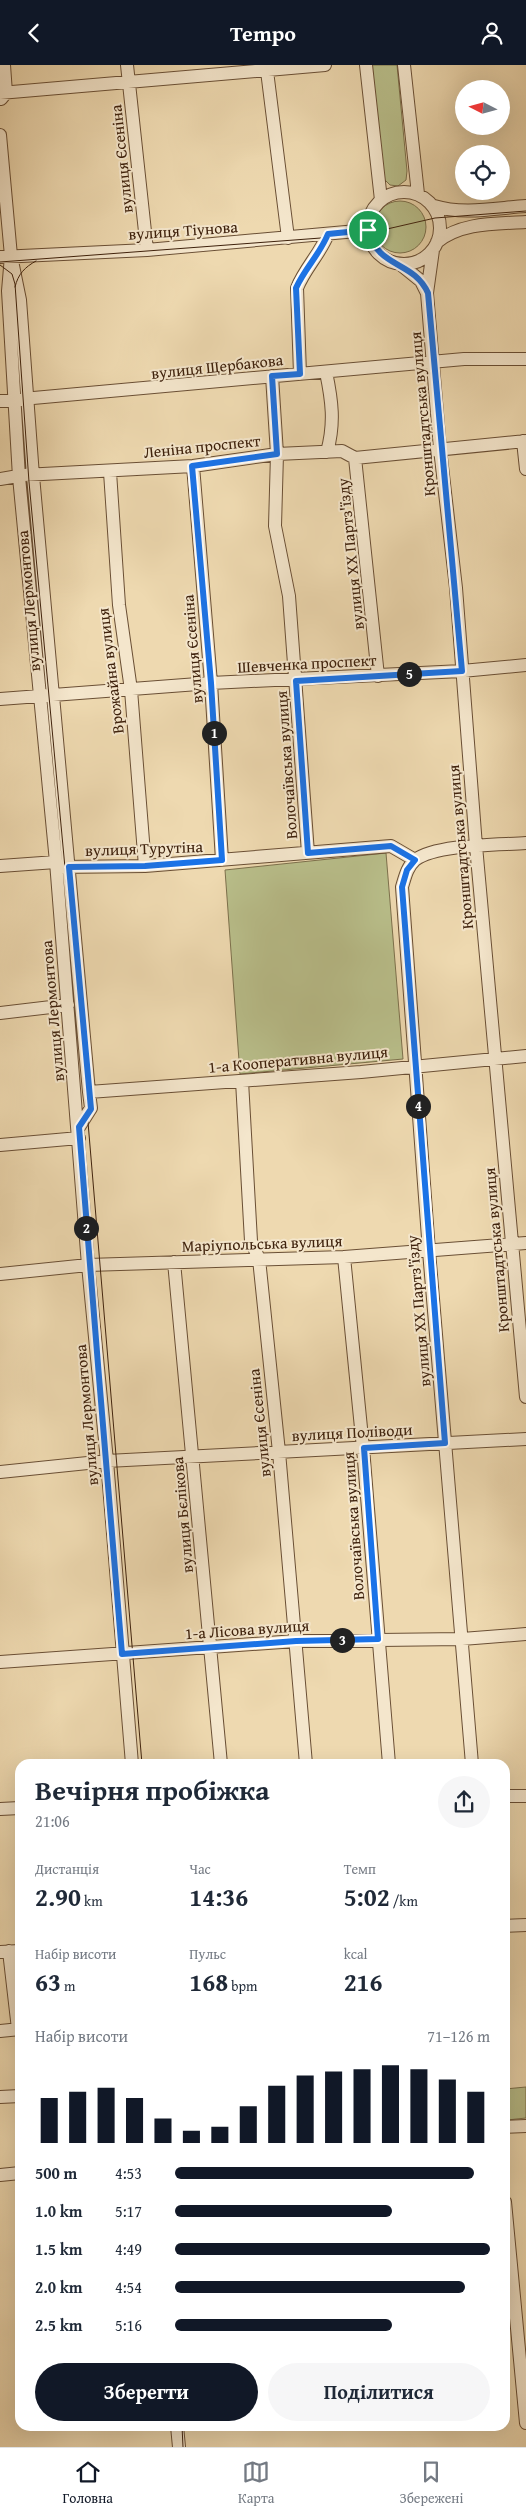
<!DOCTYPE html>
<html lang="uk">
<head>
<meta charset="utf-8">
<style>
  body { margin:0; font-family:"Gentium Book Plus",serif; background:#f6f6f7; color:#1f2937; height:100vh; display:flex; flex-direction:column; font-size:19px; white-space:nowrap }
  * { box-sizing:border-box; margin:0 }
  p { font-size:16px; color:#747a83 }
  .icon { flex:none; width:28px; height:28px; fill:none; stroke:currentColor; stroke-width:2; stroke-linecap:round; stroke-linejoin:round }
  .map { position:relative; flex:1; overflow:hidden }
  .panel { position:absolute; left:15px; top:1694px; width:495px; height:672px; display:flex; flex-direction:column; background:#fff; border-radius:15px; box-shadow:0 5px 20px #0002 }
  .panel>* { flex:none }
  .needle { width:32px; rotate:276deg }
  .fabs { position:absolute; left:455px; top:15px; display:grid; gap:10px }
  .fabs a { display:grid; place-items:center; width:55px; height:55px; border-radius:50%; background:#fff; box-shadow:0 5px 20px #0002; font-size:25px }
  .pin { position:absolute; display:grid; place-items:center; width:42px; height:42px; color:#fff; margin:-21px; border:2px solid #fff; border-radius:50%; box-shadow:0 1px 5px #0007 }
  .km { position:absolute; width:25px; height:25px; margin:-12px; border-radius:50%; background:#222; color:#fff; font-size:14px; line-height:25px; text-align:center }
  .round { display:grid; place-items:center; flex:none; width:52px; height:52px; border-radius:26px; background:#f6f6f7 }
  .overview { display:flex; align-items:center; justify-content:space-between; height:85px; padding:0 20px }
  h1 { font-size:28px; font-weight:700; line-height:38px }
  .figures { display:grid; grid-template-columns:repeat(3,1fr); gap:8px; height:85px; padding:5px 20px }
  .figures div { display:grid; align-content:center }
  .figures b { font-size:25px; font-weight:700 }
  .figures small { font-size:14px; font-weight:400 }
  .figures p { font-size:14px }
  .chart { height:140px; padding:10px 20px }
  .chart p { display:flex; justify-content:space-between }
  .chart svg { width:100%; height:90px; margin-top:5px; stroke:#111827; stroke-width:6 }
  .primary-button { display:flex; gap:10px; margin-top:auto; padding:10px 20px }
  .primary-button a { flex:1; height:58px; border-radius:30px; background:#111827; color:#fff; font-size:20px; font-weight:700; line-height:58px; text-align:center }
  .primary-button a+a { background:#f6f6f7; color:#1f2937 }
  ul { padding:0 20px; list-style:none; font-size:16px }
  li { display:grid; grid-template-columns:80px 60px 1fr; align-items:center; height:38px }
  li i { height:12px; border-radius:6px; background:#111827 }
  header { display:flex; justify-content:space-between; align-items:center; height:65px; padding:0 20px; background:#111827; color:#fff; font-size:22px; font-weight:700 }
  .tabs { display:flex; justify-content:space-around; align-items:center; height:70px; border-top:1px solid #e0e1e3; background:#fff; font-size:14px; color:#747a83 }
  .tabs a { display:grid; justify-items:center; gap:2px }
  .tabs .selected { color:#111827 }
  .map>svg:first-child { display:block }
  .green { fill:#b9bf8b; stroke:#7c704c }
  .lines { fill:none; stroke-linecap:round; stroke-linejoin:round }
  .minor-casing { stroke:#6a4f35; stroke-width:14 }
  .minor { stroke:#f4e6cc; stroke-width:12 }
  .tram { stroke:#3e210c; stroke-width:1 }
  .route-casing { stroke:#fff; stroke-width:10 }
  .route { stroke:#1a73e8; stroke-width:6 }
  .labels { text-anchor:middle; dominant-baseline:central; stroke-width:4; stroke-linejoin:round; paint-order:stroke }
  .street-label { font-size:16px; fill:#3e210c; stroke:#f4e6cc }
</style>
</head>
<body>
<header><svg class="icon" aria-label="back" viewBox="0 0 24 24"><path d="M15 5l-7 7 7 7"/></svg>Tempo<svg class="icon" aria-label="person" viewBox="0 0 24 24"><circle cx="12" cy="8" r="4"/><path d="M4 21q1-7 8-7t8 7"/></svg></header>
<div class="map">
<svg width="526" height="2382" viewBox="0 0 526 2382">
  <rect width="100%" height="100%" fill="#eed9b0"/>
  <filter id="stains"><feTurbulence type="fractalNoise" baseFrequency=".004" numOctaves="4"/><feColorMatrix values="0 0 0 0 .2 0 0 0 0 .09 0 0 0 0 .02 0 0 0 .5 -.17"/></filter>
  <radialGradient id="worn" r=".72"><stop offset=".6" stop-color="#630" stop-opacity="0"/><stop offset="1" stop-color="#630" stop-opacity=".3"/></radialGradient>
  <path class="green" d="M372,0H397L407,106L406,115L398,121L390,120L384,114Z
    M374 162a26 26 0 1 1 52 0a26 26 0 1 1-52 0Z
    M386,788L403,994L240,1009L225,805Z
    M526,2022V2053L507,2055L505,2024Z"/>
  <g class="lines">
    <g class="minor-casing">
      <path id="minor" d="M127,0L147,185
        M366,0L381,135
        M404,0L418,129
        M261,3L267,6L288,173
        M0,28L325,0
        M1,34L6,28L4,0
        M0,70L11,191L20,235L33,411L89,1027
        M368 163a36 36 0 1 1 72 0a36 36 0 1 1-72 0Z
        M434,141C463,150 496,143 526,141
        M437,177C462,157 496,159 526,157
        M433,185L427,228L440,384L456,523L476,781L526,1332
        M11,191L8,226L19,412L56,797L88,1200L107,1396L132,1699
        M0,192L147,185L368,165
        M400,199L421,216L427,228
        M326,307C332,336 335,358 327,387
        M300,309L297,223C305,203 320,189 328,169
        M272,311L277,389L275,461L289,531L308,788
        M0,336L464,294H526
        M523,376L526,404
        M355,393L378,611
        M193,401L211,618L222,795
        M110,407L119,540L131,625L145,801
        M0,414L24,410L193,401L277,389L342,386L355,393L526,376
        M0,634L211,618L462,606L526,600
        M0,801L56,797L61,802L145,801L391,781L415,795
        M0,948L68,940
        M242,1016L251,1176L259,1194L279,1387L306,1699
        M79,1062L91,1043L89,1027L361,1007L526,991
        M0,1080L79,1073
        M344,1192L363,1383L389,1699
        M174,1197L221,1699
        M0,1209L88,1200L344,1192L526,1178
        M0,1407L107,1396L526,1374
        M0,1597L296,1576L462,1574L526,1569
        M472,1699L429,1186L402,822C405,812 407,802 415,795C436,779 500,780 526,778
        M505,1731H526
        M0,1744L20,1743
        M505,1861L526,1860
        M9,1886L18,1964
        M0,1887L20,1886
        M0,1966L20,1964
        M0,2032L20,2031
        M505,2062L526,2061
        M0,2110L20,2108
        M505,2137L526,2358
        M177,2361L179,2382"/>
    </g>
    <use href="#minor" class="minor"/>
    <path class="tram" d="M0,197L361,170L435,153L526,146
      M0,200L12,209L15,219L29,417L81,974L142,1699
      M15,222C18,209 25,202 36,196
      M182,2361L183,2382"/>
  </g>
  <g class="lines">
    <g class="route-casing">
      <path id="route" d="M368,165C378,204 413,195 428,228L462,606L296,616L308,788L391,781L415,795L407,805L402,822L445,1378L364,1383L378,1574L296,1576L122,1589C108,1413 92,1238 79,1062L91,1044L69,802L145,801L222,795L211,618L192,401L277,389L272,311L300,309L296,223C305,203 320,189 328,169Z"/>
    </g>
    <use href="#route" class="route"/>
  </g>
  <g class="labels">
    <g class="street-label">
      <text transform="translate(121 94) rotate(-96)">вулиця Єсеніна</text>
      <text transform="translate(183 165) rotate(-4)">вулиця Тіунова</text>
      <text transform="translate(217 301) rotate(-6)">вулиця Щербакова</text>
      <text transform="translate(422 349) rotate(-95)">Кронштадтська вулиця</text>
      <text transform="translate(202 381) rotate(-6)">Леніна проспект</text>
      <text transform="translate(350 489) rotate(-96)">вулиця XX Партз'їзду</text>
      <text transform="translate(28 536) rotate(-95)">вулиця Лермонтова</text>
      <text transform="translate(192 584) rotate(-95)">вулиця Єсеніна</text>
      <text transform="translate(307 598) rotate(-3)">Шевченка проспект</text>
      <text transform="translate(110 606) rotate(-97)">Врожайна вулиця</text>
      <text transform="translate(286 700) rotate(-94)">Волочаївська вулиця</text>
      <text transform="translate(460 782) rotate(-95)">Кронштадтська вулиця</text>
      <text transform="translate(144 783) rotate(-2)">вулиця Турутіна</text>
      <text transform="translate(52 946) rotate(-95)">вулиця Лермонтова</text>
      <text transform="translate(298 994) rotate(-5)">1-а Кооперативна вулиця</text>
      <text transform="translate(262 1178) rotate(-2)">Маріупольська вулиця</text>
      <text transform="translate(496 1185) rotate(-95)">Кронштадтська вулиця</text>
      <text transform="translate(418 1246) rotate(-95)">вулиця XX Партз'їзду</text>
      <text transform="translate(86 1350) rotate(-95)">вулиця Лермонтова</text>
      <text transform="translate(259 1358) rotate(-96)">вулиця Єсеніна</text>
      <text transform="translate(352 1367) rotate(-3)">вулиця Поліводи</text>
      <text transform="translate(182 1450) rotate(-95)">вулиця Бєлікова</text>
      <text transform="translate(353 1461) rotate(-94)">Волочаївська вулиця</text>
      <text transform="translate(247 1564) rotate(-4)">1-а Лісова вулиця</text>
    </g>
  </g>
  <rect width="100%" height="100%" filter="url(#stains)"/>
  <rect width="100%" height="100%" fill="url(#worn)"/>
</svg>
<div class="fabs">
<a><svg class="needle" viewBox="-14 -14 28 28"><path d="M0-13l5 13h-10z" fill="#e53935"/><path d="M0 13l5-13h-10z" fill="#747a83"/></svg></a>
<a><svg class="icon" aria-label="locate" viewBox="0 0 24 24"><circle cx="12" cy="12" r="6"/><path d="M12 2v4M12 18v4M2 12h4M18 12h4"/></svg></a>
</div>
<div class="pin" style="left:368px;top:165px;background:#1e9e55"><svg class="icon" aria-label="arrive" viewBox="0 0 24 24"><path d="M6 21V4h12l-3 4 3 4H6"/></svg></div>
<b class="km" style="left:214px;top:668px">1</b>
<b class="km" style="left:86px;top:1163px">2</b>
<b class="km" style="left:342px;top:1575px">3</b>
<b class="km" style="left:418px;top:1041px">4</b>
<b class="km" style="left:409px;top:609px">5</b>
<section class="panel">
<div class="overview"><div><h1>Вечірня пробіжка</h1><p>21:06</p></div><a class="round"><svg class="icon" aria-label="share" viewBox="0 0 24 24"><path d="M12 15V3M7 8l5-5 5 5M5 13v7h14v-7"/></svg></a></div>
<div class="figures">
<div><p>Дистанція</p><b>2.90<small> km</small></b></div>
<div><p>Час</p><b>14:36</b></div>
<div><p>Темп</p><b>5:02<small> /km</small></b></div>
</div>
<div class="figures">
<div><p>Набір висоти</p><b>63<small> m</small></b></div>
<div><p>Пульс</p><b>168<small> bpm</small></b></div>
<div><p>kcal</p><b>216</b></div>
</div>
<div class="chart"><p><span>Набір висоти</span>71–126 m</p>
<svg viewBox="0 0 160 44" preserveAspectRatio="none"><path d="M5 44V22M15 44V19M25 44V17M35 44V22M45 44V32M55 44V38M65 44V36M75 44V26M85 44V16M95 44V11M105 44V9M115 44V8M125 44V6M135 44V8M145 44V13M155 44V19"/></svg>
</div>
<ul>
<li><b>500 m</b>4:53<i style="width:95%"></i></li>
<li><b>1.0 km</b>5:17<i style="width:69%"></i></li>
<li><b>1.5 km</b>4:49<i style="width:100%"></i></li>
<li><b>2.0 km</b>4:54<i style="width:92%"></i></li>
<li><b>2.5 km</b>5:16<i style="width:69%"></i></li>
</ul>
<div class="primary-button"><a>Зберегти</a><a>Поділитися</a></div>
</section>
</div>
<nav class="tabs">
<a class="selected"><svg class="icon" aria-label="home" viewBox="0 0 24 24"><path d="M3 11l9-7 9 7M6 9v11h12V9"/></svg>Головна</a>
<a><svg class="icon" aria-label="map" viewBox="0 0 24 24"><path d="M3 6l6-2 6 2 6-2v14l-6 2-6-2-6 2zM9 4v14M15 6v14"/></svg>Карта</a>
<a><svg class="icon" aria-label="saved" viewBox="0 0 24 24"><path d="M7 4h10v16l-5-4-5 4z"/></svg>Збережені</a>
</nav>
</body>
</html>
